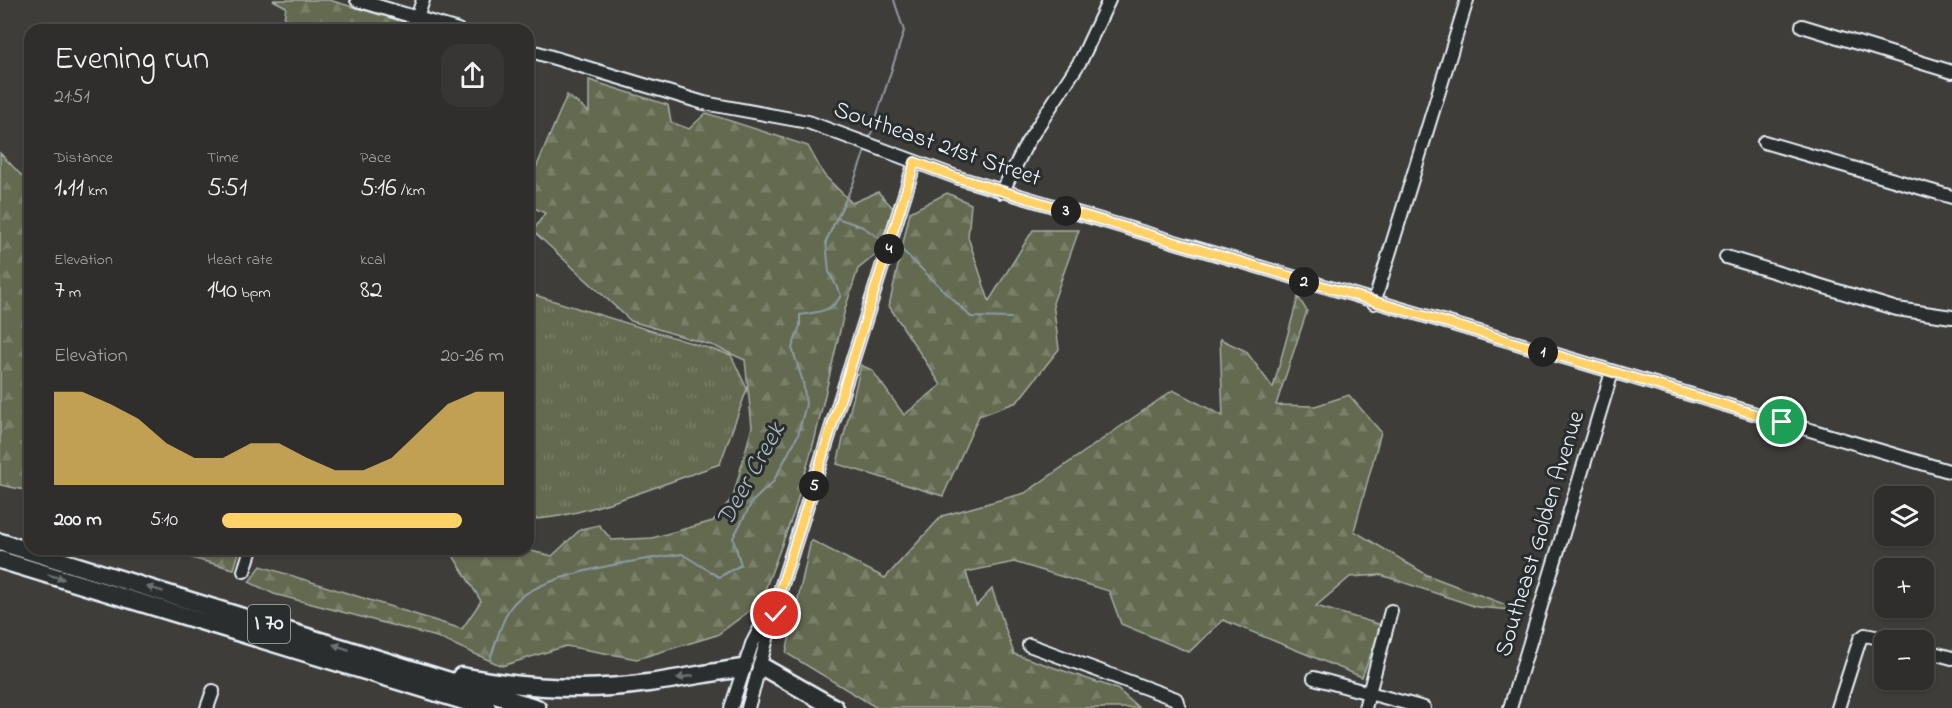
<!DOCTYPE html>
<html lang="en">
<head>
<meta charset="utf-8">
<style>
  body { margin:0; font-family:"Indie Flower",sans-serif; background:#373634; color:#f1f3f6; height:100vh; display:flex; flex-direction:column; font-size:22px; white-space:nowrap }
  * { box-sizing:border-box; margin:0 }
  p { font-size:20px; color:#a7a8a9 }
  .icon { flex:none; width:33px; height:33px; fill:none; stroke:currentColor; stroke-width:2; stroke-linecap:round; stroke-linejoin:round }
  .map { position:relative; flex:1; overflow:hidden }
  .side { position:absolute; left:24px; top:24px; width:510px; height:531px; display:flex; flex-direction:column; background:#2f2e2c; border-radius:18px; box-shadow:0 2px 4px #0004,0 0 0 2px #4a4a48 }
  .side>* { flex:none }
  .tools { position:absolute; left:1874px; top:486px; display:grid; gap:12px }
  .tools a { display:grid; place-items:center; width:60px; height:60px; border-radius:12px; background:#2f2e2c; box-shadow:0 2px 4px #0004,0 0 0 2px #4a4a48; font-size:30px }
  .pin { position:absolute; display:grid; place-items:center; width:51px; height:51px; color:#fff; margin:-26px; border:3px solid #fff; border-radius:50%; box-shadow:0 2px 6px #0007 }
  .km { position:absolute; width:30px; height:30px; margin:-15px; border-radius:50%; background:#222; color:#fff; font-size:16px; line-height:30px; text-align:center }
  .round { display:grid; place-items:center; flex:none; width:63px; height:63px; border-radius:18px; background:#373634 }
  .headline { display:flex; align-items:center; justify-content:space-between; height:102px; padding:0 30px }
  h1 { font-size:33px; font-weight:600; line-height:45px }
  .figures { display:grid; grid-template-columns:repeat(3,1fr); gap:9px; height:102px; padding:6px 30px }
  .figures div { display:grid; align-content:center }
  .figures b { font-size:26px; font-weight:600 }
  .figures small { font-size:16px; font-weight:400 }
  .figures p { font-size:16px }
  .chart { height:168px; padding:12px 30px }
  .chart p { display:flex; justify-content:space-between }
  .chart svg { width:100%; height:108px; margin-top:6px; fill:#ffd166; opacity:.7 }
  ul { padding:0 30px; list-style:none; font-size:20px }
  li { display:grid; grid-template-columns:96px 72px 1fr; align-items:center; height:45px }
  li i { height:15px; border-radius:8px; background:#ffd166 }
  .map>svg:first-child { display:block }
  .forest { fill:url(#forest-firs); stroke:#a6aea4; stroke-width:1.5 }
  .park { fill:url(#park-tufts); stroke:#a6aea4; stroke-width:1.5 }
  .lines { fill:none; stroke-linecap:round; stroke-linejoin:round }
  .stream { stroke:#8c9ca8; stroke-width:2 }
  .minor-casing { stroke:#e8f1f8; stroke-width:16 }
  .highway-casing { stroke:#e8f1f8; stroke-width:21 }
  .minor { stroke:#2a2d2e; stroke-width:12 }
  .highway { stroke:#2a2d2e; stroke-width:16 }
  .oneway { fill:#6c7275 }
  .route-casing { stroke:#fff; stroke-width:12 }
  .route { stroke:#ffd166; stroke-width:8 }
  .labels { text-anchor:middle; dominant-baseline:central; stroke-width:6; stroke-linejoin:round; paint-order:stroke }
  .shield { fill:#2a2d2e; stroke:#afb6bb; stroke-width:1.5 }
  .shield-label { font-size:22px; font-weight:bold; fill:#e8f1f8 }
  .street-label { font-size:24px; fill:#e8f1f8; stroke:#2a2d2e }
  .water-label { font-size:26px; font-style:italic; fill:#abb9c2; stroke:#2a2d2e }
</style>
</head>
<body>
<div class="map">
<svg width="1952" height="708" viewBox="0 0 1952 708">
  <defs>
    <pattern id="forest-firs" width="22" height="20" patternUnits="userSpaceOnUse" patternTransform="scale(1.5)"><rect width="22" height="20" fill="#636a50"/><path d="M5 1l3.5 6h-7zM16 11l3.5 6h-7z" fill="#79806a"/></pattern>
    <pattern id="park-tufts" width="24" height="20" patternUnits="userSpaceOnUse" patternTransform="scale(1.5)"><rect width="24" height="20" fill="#636a50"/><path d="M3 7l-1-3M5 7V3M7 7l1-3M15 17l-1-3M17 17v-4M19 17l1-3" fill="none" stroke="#79806a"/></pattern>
  </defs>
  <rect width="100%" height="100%" fill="#3f3d3a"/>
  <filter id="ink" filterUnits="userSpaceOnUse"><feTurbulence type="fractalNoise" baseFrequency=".0167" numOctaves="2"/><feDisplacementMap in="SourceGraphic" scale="12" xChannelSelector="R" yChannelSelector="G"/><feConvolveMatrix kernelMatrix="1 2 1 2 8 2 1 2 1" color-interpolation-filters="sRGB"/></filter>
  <g filter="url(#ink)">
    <path class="forest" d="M273,0H329L408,23L406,30H282L286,7Z
      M589,80L668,105L671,122L689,129L706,113L808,146L824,175L852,203L878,192L893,208L879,252L858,269L845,309L815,438L794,512L760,603L717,635L637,659L566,646L502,666L437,637L274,594L249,582L261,566L462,629L481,601L449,549H523L552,556L581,529L599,525L612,540L652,538L713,521L733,497L752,427L745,360L714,346L631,321L533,231L545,213L528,205L533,175L567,95L589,112Z
      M0,153L21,175L30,176V491L0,485Z
      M947,193L971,204L968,237L989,301L1033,230H1079L1053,303L1059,349L1017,402L979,416L943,496L837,464L861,365L872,370L904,415L941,385L889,306L910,212Z
      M1298,297L1307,311L1276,405L1315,406L1349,395L1381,432L1354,531L1427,575L1522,611L1477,607L1381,575L1350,577L1316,606L1382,625L1362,677L1223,620L1189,652L1121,624L1109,591L1014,562L966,572L976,606L992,589L1014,654L1117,689L1139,708H877L786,653L811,540L885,578L942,516L1025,493L1173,390L1223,416L1220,339L1246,351L1273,388Z
      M157,549H240L234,569Z"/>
    <path class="park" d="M528,293L731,355L747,389L720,464C681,477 564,525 528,518Z"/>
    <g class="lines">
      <path class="stream" d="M869,140L904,31L894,0
        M837,218L863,227L885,242
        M893,245L902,250L971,317L1011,318
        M490,659C496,643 501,622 510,608C534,573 640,560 682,554L719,577L741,565L733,538L752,502L773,482L798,435L806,404L803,382L792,348L800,326V315C817,312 833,312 841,295L829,272L826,241L853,184L866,148"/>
      <g class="minor-casing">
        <path id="minor" d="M357,0L458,30
          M1802,26L1952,72
          M413,30L423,0
          M528,50L704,103L808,122L959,178L1952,472
          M1764,142L1952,197
          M1002,192L1027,143L1081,60L1109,0
          M1726,257L1897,309L1952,317
          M1374,303L1467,0
          M244,571L251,549
          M1029,645L1176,699L1179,708
          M1923,650L1952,658
          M1314,678L1424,708
          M207,708L213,691
          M731,708L752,644L775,600
          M748,708L780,591L915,162
          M1365,708L1391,611
          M1510,708L1612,372
          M1838,708L1860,639L1865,635L1890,640"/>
      </g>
      <g class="highway-casing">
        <path id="highway" d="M0,542L537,708
          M0,560L487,708
          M761,666L835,708
          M461,676C523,688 586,692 648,683C680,679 711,672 743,668"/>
      </g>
      <use href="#minor" class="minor"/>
      <use href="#highway" class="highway"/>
    </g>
    <defs><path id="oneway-solid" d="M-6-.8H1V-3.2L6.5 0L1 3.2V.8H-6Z" transform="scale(1.5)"/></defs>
    <g class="oneway">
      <use href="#oneway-solid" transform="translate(56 577) rotate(17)"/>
      <use href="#oneway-solid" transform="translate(155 589) rotate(-163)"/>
      <use href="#oneway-solid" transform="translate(341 647) rotate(-162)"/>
      <use href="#oneway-solid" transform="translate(685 677) rotate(170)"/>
    </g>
  </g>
  <g class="lines" filter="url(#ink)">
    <g class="route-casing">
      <path id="route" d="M776,614L780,591L915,162L958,178L1782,422"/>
    </g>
    <use href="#route" class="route"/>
  </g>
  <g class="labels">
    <rect class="shield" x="248" y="605" width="42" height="38" rx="4.5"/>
    <g class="shield-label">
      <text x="269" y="624">I 70</text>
    </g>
    <g class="street-label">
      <text transform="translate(937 145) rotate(19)">Southeast 21st Street</text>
      <text transform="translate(1541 534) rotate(-73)">Southeast Golden Avenue</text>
    </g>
    <g class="water-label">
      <text transform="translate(752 475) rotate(-61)">Deer Creek</text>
    </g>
  </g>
</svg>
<div class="tools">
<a><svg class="icon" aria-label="layers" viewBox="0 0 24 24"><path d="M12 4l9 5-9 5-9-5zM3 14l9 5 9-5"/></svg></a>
<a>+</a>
<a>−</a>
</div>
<div class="pin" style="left:1782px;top:422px;background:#1e9e55"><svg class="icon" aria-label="arrive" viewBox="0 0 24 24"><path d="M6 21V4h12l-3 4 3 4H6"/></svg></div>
<div class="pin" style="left:776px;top:614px;background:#d93025"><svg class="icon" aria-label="check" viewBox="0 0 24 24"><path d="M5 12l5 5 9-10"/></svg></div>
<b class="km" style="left:1543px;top:352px">1</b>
<b class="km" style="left:1304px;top:282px">2</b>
<b class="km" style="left:1066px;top:211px">3</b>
<b class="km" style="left:889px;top:249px">4</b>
<b class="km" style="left:814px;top:486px">5</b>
<section class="side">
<div class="headline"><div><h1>Evening run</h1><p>21:51</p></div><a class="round"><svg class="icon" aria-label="share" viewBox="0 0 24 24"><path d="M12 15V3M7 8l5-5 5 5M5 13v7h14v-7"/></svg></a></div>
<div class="figures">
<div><p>Distance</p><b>1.11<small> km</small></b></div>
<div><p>Time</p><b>5:51</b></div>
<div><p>Pace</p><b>5:16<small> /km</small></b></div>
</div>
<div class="figures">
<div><p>Elevation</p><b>7<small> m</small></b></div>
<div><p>Heart rate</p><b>140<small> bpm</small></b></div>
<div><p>kcal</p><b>82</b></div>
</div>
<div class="chart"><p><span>Elevation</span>20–26 m</p>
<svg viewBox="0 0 160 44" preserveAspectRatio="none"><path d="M0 44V6L10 6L20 11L30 17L40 27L50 33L60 33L70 27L80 27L90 33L100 38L110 38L120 33L130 22L140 11L150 6L160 6V44z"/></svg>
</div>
<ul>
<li><b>200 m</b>5:10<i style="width:85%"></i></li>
</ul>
</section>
</div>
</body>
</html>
